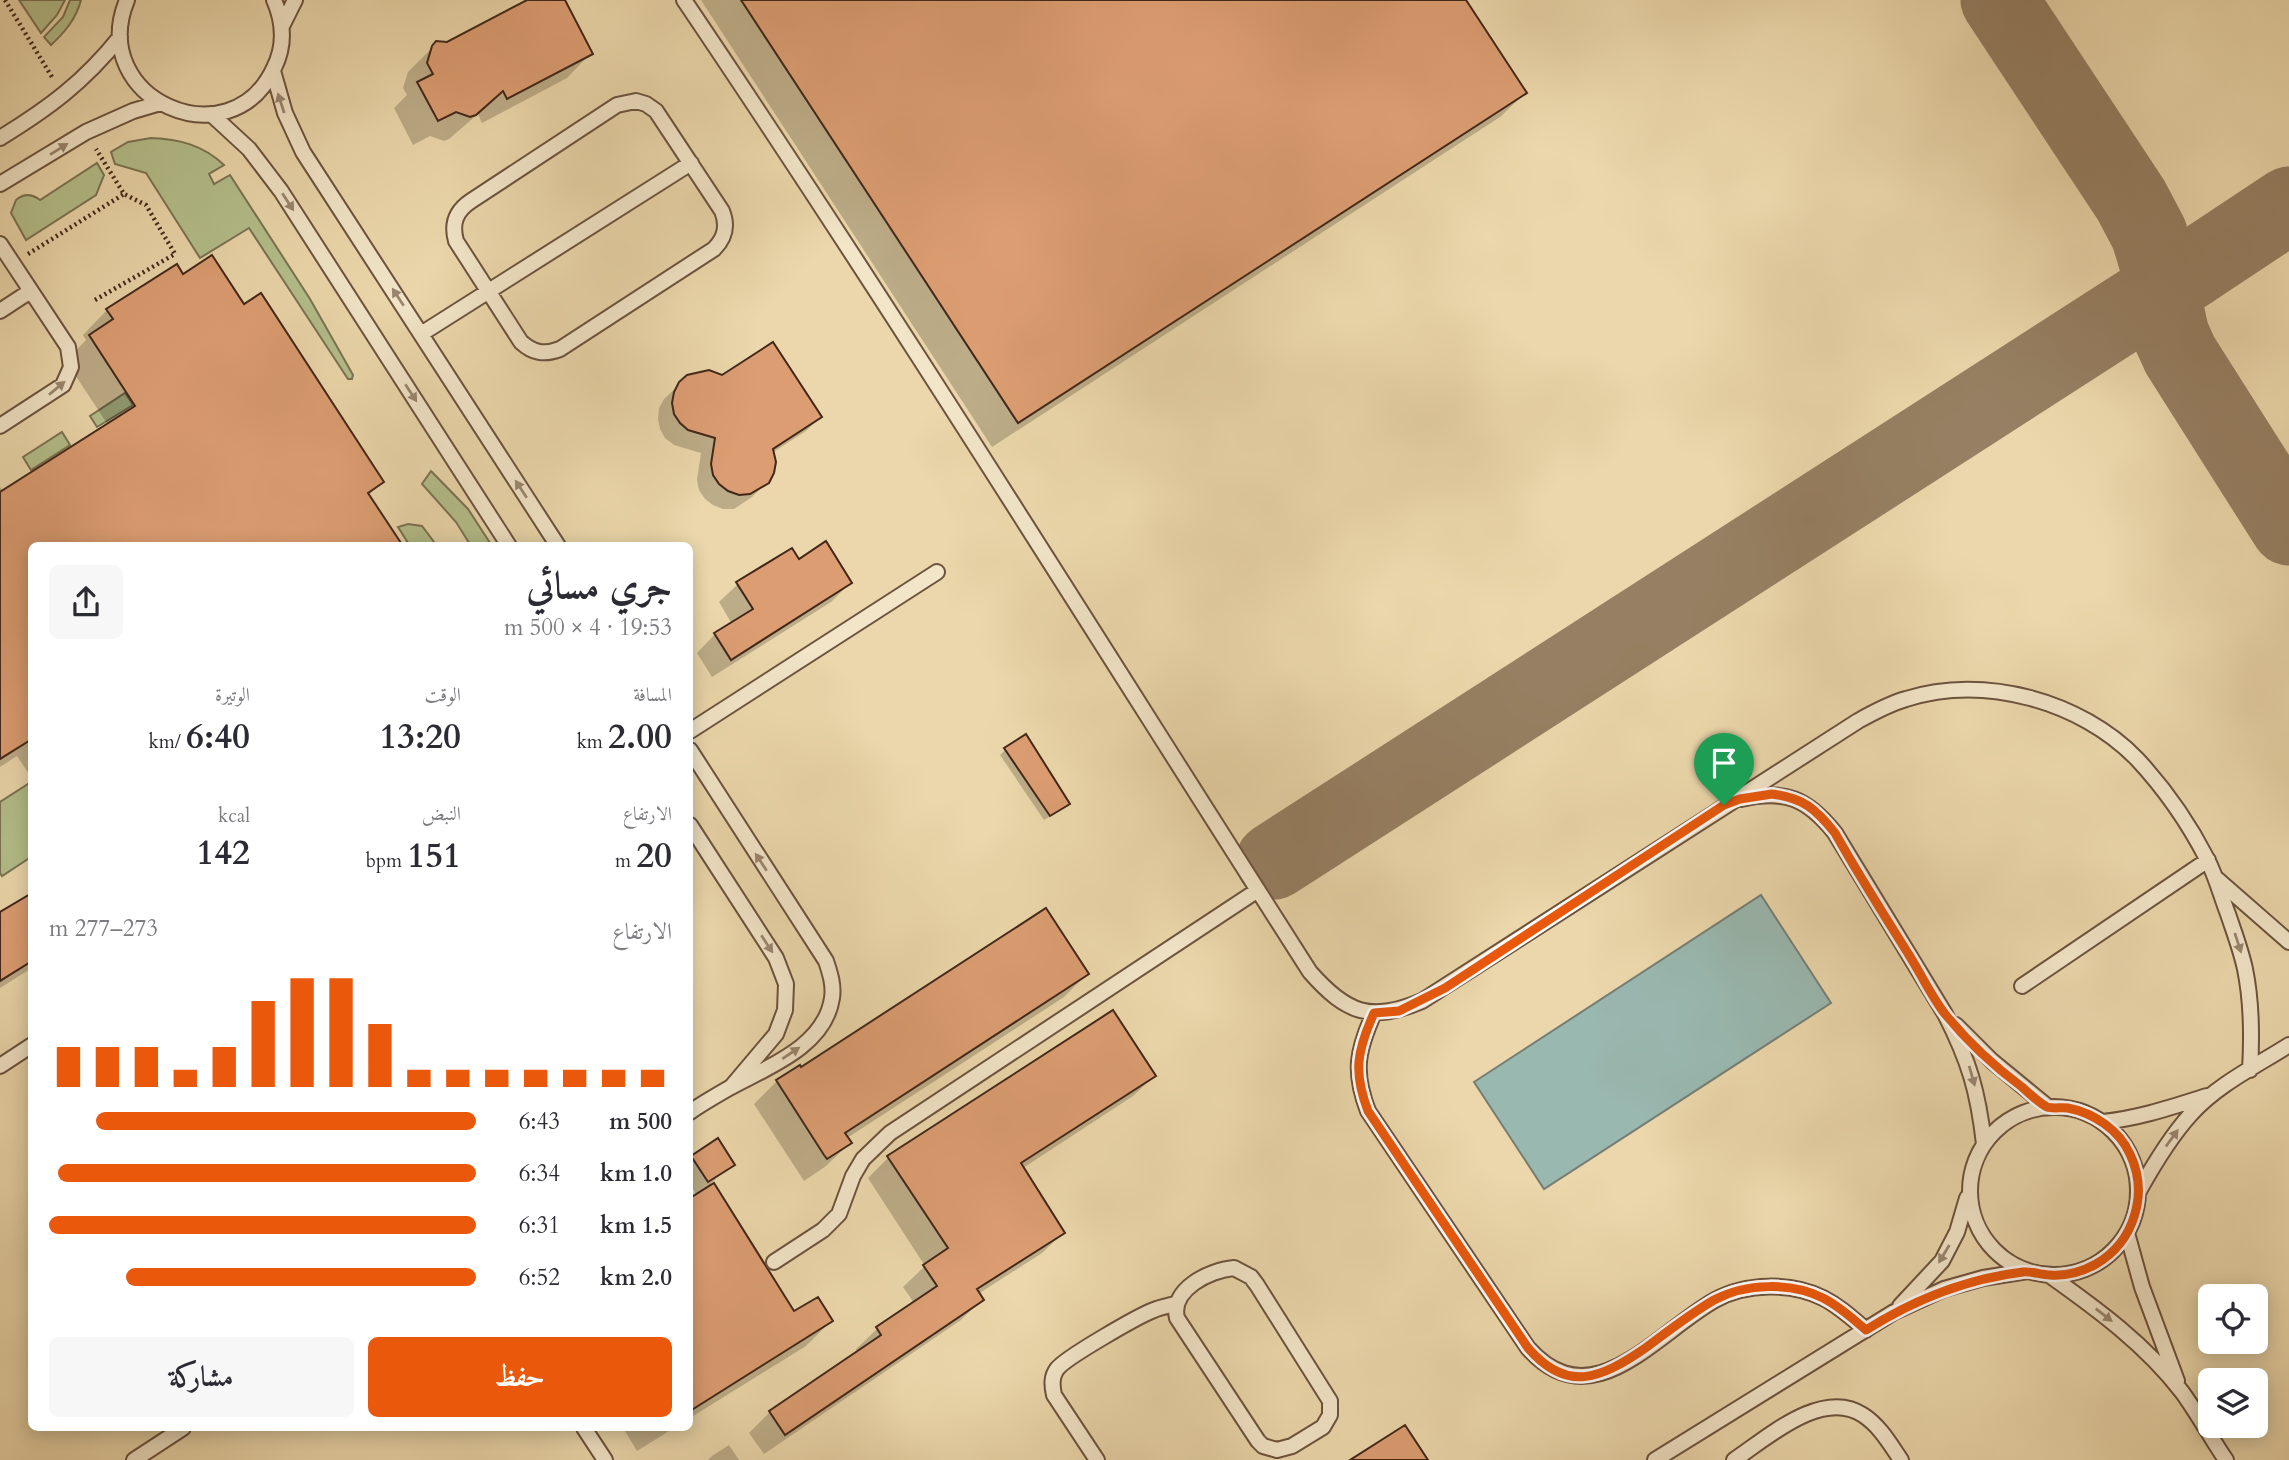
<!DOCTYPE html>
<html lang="ar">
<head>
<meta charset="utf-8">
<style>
  body { margin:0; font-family:Cardo,Amiri,serif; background:#f7f7f7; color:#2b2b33; direction:rtl; height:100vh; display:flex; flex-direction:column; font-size:26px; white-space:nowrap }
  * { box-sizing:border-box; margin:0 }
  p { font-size:23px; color:#7c7c81 }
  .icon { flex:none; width:38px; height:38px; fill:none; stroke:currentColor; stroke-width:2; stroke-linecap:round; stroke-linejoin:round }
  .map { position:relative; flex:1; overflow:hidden; direction:ltr }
  .details { position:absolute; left:28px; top:542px; width:665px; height:889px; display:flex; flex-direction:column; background:#fff; border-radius:10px; box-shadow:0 4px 18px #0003; direction:rtl }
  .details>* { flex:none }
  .tools { position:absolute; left:2198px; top:1284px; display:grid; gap:14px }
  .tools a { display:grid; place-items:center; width:70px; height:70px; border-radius:10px; background:#fff; box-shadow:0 4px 18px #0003; font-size:35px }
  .pin { position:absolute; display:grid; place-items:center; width:60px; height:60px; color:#fff; margin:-72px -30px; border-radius:50% 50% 50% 0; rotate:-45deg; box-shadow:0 0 7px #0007 }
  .pin .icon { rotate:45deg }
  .round { display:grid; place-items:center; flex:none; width:74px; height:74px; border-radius:10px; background:#f7f7f7 }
  .summary { display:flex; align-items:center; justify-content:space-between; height:119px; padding:0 21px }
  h1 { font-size:38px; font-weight:700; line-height:52px }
  .stats { display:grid; grid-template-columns:repeat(3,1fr); gap:10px; height:119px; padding:7px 21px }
  .stats div { display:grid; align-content:center }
  .stats b { font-size:35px; font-weight:700 }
  .stats small { font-size:19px; font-weight:400 }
  .stats p { font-size:19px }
  .chart { height:196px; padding:14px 21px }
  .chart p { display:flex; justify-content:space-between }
  .chart svg { width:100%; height:126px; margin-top:7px; stroke:#ea580c; stroke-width:6 }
  .primary-button { display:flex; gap:14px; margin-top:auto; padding:14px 21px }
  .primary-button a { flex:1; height:80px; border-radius:10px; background:#ea580c; color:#fff; font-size:28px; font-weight:700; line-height:80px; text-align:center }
  .primary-button a+a { background:#f7f7f7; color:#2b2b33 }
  ul { padding:0 21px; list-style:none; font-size:23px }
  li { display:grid; grid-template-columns:112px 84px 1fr; align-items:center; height:52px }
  li i { height:18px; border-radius:9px; background:#ea580c }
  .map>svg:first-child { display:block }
  .green { fill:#b4bf8b; stroke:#7b7352; stroke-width:2 }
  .water { fill:#99b8b0; stroke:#767e74; stroke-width:2 }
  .shadow { fill:#0003 }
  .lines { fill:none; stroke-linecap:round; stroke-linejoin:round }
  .taxiway { stroke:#967f62; stroke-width:77 }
  .building { fill:#dc9d72; stroke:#422719; stroke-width:2 }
  .lane-casing { stroke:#6c533e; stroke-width:18 }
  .path { stroke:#422719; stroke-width:4.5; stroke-dasharray:2 3.5; stroke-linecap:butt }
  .lane { stroke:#f2e5c8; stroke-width:14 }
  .oneway { fill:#9a8670 }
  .route-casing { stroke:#fff; stroke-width:14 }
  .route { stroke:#ea580c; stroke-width:9 }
</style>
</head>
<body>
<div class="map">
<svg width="2289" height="1460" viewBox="0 0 2289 1460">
  <rect width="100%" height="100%" fill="#ebd7ab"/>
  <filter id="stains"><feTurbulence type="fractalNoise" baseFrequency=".00286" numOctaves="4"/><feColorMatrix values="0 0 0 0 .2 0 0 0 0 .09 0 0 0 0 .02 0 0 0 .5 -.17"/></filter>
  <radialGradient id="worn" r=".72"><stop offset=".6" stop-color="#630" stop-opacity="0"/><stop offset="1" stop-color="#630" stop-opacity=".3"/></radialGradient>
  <path class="green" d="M19,0H65L57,15L41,33Z
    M70,0H81C76,19 65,32 51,45L44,37L63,17Z
    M151,138C179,139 203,145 224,165L209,174L214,184L230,175L310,299L353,375L352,379H348L249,228L200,258L146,173L115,164L111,152L128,142Z
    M97,163L104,175L96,195L26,240L11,213L16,200C24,193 32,194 40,200Z
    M125,393L133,405L97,427L90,416Z
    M62,432L70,445L31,470L23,457Z
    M431,471L468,509L492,546H471L456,522L422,484Z
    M408,524L422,526L437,546H410L398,527Z
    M28,784H32L31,857L2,876L0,873V802Z"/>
  <path class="water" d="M1761,895L1831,1003L1544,1189L1474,1082Z"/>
  <path class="shadow" d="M531,0H563L591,53L567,78L482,123L478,114L449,139L444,141L430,136L413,145L394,108L407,95L403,88L408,72L437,43H448Z
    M701,0H1464L1525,93L1500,117L992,447Z
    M183,276L243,307L382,482L368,496L401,546H32V773L29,774L17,756L0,767V487L4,492L108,425L66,361L86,340L83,335L107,310Z
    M680,384L820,417L806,431L772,453L767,482L752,497L734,509H723L713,505L705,499L699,490L697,480L701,453L674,445L665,438L660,429L658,419L659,408L664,399Z
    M798,561L850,583L831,602L712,677L697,653L715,634L732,624L719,602L738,584Z
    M1006,749L1062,809L1044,820L1000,755Z
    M32,895V968L0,988V915Z
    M1087,974L1064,997L847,1138L850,1143L826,1166L804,1181L754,1104L777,1081L800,1069Z
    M1154,1076L1133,1096L1023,1168L1063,1233L1042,1253L978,1294L982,1299L961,1320L764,1454L749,1433L770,1412L858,1352L856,1349L877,1329L914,1303L903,1287L925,1266L868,1178L888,1158Z
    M692,1158L733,1164L711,1183L794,1314L831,1321L806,1346L690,1418V1200L697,1196L690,1184V1160Z
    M623,1428H674L637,1451Z
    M729,1445L739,1460H708L712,1456Z"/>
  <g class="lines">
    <path class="taxiway" d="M1999,0L2131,200L2149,234L2159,267L2161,290L2171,335L2180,355L2289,527
      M1274,861L2161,290L2289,205"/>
  </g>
  <path class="building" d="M527,0H565L593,54L507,99L503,91L476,115L470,117L456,112L438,121L417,82L433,74L427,63L432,46L436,41L447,42Z
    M741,0H1466L1527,93L1018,423Z
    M212,255L244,304L261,293L384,482L368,493L403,546H32V739L0,759V492L135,406L89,335L113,319L106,309L177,264L183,274Z
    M773,342L822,417L773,449L776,462L774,473L769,483L750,494L739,495L728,491L719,484L713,475L711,464L715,438L688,430L680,423L674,414L672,403L674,392L679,382L687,375L709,370L722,375Z
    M826,541L852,583L731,660L714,633L753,609L736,582L792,548L799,559Z
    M1026,734L1070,804L1050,816L1004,748Z
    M32,893V961L0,981V912Z
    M1046,908L1089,974L845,1133L852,1143L827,1159L824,1155L776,1080L800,1065L801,1067Z
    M1113,1010L1156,1076L1021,1163L1065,1233L977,1289L984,1300L785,1435L769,1411L881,1335L876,1327L937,1286L923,1265L948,1248L887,1156Z
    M718,1138L735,1165L708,1182L691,1156Z
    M714,1183L794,1311L818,1297L833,1321L690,1411V1198Z
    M1405,1425L1428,1460H1350Z"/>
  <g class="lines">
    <g class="lane-casing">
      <path id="lane" d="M127,0C86,100 231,162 274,68C285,46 284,23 274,0
        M684,0C900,320 1103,648 1310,972C1346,1013 1371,1023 1422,1001L1858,721C1874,712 1889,704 1906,699C1984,674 2081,701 2137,759C2164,788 2189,824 2207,859C2216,876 2221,896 2228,914C2234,932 2241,950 2245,969C2252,1003 2252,1036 2250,1070
        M282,26L295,0
        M273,71L285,113L303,152L558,546
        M636,101L646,104L656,111L722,211C728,226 725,238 714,249L560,349C544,355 533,353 521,342L456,241C451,223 456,211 471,201L617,105Z
        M211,114L249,149L281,191L509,546
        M0,138C49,108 84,82 120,37
        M0,184L86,132L133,111L160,103
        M0,244L68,347L71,367L63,385L0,426
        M0,311L29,292
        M421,334L691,163
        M690,731L937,572
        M690,750L826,961C830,973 834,985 832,998C825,1046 768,1067 731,1087C717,1095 703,1103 690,1112
        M1741,799C1785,789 1807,798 1835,833L1945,1014C1969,1061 1978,1091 1984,1144
        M690,825L776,958L786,984L785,1010L776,1034L732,1086
        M2217,879L2289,942
        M2022,986L2208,860
        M1374,1013C1357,1051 1353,1072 1368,1111L1528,1348C1592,1420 1655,1334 1715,1300C1746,1283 1791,1282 1823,1298C1839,1306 1852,1318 1866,1330
        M1956,1025L1992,1061L2048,1107
        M0,1066L32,1045
        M1970 1191a84 84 0 1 1 168 0a84 84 0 1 1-168 0Z
        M2103,1122C2140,1118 2172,1107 2207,1096
        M2139,1191C2154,1164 2170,1137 2191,1114C2217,1085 2256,1066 2289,1045
        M2127,1233L2142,1287L2177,1381
        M774,1262L823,1230L839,1214L853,1176L863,1159L890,1133L1258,890
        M1234,1268L1251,1277L1257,1285L1330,1401V1415L1323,1427L1292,1446L1277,1450L1263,1446L1258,1441L1177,1318C1170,1290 1209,1270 1234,1268Z
        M2049,1275C2097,1309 2146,1345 2182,1392C2198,1414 2211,1438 2226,1460
        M1900,1306L1942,1261L1957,1232L1967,1198
        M584,1428L605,1460
        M134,1460L183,1428
        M1097,1460L1054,1395C1052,1386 1051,1377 1057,1369C1065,1358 1138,1316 1154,1310C1161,1307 1168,1306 1175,1304
        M1655,1460L1894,1312L1944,1289L1983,1278L2028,1271
        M1734,1460C1767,1438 1822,1388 1863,1415C1880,1426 1890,1444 1901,1460"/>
    </g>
    <path class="path" d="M5,0L52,77
      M28,254L124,194
      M95,300L175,254L146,205L124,194L96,149"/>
    <use href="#lane" class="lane"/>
  </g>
  <defs><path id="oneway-solid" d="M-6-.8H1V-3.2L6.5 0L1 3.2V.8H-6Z" transform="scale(1.75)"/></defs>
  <g class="oneway">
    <use href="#oneway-solid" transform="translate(281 103) rotate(-108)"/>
    <use href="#oneway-solid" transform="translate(59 149) rotate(-32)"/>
    <use href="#oneway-solid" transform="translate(288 202) rotate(57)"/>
    <use href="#oneway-solid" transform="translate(398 297) rotate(-123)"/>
    <use href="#oneway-solid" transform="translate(57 388) rotate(-40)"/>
    <use href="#oneway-solid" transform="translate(411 393) rotate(57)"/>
    <use href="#oneway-solid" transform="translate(521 489) rotate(-123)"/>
    <use href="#oneway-solid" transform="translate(761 862) rotate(-123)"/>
    <use href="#oneway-solid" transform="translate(2238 943) rotate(72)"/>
    <use href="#oneway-solid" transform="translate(767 944) rotate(57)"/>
    <use href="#oneway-solid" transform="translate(791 1053) rotate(-34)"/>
    <use href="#oneway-solid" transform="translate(1972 1076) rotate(74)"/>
    <use href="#oneway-solid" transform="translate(2172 1138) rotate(-54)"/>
    <use href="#oneway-solid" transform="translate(1944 1254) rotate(121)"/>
    <use href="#oneway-solid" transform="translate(2104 1315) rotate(38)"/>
  </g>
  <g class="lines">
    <g class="route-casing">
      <path id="route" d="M1772,794C1803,798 1815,808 1835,833C1858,874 1884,915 1909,955C1921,974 1931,996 1945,1014C1967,1041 1995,1067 2022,1087C2029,1093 2039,1103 2047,1107C2053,1109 2062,1107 2068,1108C2094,1113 2119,1130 2130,1154C2149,1194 2134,1242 2096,1264C2082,1272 2065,1276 2050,1275C2041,1275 2032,1271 2023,1272C1965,1279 1915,1299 1866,1330C1852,1318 1839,1306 1823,1298C1791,1282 1746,1283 1714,1300C1690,1314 1667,1332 1644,1349C1600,1379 1567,1393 1528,1348L1368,1111C1353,1072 1357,1051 1374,1013L1399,1011L1445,988L1724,805L1740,799Z"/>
    </g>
    <use href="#route" class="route"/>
  </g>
  <rect width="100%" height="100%" filter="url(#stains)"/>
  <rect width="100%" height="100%" fill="url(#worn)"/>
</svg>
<div class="tools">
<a><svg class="icon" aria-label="locate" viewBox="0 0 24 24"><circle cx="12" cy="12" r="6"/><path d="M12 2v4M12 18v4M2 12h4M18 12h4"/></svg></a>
<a><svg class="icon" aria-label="layers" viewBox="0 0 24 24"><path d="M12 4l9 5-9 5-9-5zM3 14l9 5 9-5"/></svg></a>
</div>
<div class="pin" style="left:1724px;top:805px;background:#1e9e55"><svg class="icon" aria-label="arrive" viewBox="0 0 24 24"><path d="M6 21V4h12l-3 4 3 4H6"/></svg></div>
<section class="details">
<div class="summary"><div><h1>جري مسائي</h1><p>19:53 · 4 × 500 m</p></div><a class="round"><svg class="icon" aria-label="share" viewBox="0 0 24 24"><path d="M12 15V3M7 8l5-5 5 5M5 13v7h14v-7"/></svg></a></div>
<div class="stats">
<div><p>المسافة</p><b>2.00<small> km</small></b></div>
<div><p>الوقت</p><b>13:20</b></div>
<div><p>الوتيرة</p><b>6:40<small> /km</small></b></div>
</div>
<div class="stats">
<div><p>الارتفاع</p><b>20<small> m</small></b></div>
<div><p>النبض</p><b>151<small> bpm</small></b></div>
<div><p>kcal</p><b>142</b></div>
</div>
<div class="chart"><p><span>الارتفاع</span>273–277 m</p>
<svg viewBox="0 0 160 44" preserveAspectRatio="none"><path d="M5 44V30M15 44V30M25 44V30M35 44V38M45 44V30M55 44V14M65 44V6M75 44V6M85 44V22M95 44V38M105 44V38M115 44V38M125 44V38M135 44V38M145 44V38M155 44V38"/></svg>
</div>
<ul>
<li><b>500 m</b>6:43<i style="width:89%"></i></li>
<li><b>1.0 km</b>6:34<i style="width:98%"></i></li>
<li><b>1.5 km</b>6:31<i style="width:100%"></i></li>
<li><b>2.0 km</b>6:52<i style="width:82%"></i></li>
</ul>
<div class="primary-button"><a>حفظ</a><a>مشاركة</a></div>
</section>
</div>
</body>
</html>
